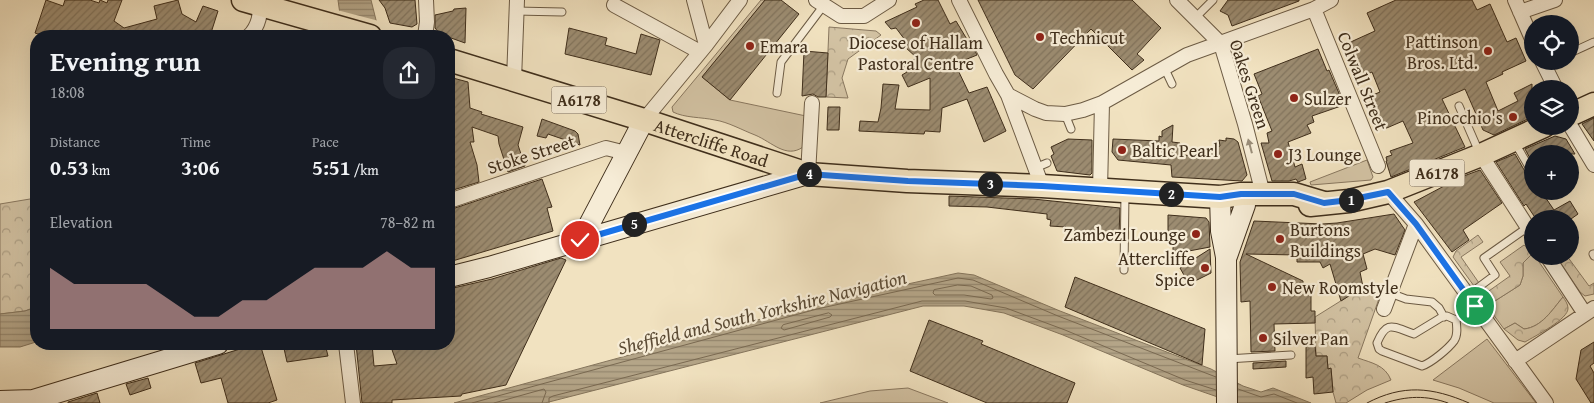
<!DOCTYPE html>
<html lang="en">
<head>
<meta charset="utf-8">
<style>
  body { margin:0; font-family:"Gentium Book Plus",serif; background:#242831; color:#f1f3f6; height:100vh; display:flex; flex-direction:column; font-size:19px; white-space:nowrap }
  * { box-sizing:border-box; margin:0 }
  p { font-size:16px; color:#9ea1a6 }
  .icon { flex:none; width:28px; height:28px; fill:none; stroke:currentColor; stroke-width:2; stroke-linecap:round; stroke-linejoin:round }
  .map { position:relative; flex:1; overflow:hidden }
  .sheet { position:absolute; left:30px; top:30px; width:425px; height:320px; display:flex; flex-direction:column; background:#171b24; border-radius:20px; box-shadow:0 5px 20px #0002 }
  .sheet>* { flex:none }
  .tools { position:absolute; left:1524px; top:15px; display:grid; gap:10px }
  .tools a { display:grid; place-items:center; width:55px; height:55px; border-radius:50%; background:#171b24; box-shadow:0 5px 20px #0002; font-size:25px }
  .pin { position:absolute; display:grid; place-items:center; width:42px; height:42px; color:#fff; margin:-21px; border:2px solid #fff; border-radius:50%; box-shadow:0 1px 5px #0007 }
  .km { position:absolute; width:25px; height:25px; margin:-12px; border-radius:50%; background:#222; color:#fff; font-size:14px; line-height:25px; text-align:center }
  .round { display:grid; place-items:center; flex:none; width:52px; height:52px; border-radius:20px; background:#242831 }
  .head { display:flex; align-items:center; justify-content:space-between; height:85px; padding:0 20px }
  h1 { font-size:28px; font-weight:700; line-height:38px }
  .metrics { display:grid; grid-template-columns:repeat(3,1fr); gap:8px; height:85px; padding:5px 20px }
  .metrics div { display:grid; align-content:center }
  .metrics b { font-size:21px; font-weight:700 }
  .metrics small { font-size:14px; font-weight:400 }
  .metrics p { font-size:14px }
  .chart { height:140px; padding:10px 20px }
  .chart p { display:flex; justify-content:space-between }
  .chart svg { width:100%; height:90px; margin-top:5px; fill:#c59692; opacity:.7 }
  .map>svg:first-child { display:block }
  .green { fill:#d3c3a4; stroke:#897860 }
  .forest { fill:url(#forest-crowns); stroke:#897860 }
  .water { fill:url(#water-rules); stroke:#85755c }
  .pier { fill:#f1e2c0 }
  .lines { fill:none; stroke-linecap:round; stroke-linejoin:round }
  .shore { stroke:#7a6a52; stroke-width:1 }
  .building { fill:url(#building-hatch); stroke:#3f2e1b }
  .lane-casing { stroke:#6c5b44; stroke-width:9 }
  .street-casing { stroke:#6c5b44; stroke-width:16 }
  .secondary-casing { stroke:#3f2e1b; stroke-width:22 }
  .primary-casing { stroke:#3f2e1b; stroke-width:25 }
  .lane { stroke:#f6ecd6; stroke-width:7 }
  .street { stroke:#f6ecd6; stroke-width:14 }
  .secondary { stroke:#f6ecd6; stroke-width:20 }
  .primary { stroke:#f1e2c0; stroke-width:22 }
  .tram { stroke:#3f2e1b; stroke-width:1 }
  .oneway { fill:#9a8d78 }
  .route-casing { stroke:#fff; stroke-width:10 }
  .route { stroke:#1a73e8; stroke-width:6 }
  .poi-dot { fill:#8f2418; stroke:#f6ecd6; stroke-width:2 }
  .labels { text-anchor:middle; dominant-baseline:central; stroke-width:4.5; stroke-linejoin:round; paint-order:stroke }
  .shield { fill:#f6ecd6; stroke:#766753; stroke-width:1 }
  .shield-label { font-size:16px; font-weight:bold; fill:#3f2e1b }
  .poi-label { font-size:18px; fill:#3f2e1b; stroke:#f6ecd6; text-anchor:start }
  .street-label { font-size:18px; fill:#3f2e1b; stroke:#f6ecd6 }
  .water-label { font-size:19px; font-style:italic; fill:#5c4c36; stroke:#f6ecd6 }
</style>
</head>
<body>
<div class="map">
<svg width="1594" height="403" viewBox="0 0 1594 403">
  <defs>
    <pattern id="forest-crowns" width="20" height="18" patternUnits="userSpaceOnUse" patternTransform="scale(1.25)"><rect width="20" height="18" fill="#d3c3a4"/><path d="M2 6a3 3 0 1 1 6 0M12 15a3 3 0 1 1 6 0" fill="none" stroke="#ad9f85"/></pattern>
    <pattern id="water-rules" width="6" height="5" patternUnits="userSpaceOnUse" patternTransform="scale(1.25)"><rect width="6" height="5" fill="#b4a588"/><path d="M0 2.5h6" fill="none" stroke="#94876e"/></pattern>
    <pattern id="building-hatch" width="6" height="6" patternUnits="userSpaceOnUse" patternTransform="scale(1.25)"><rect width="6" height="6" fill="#9c8c71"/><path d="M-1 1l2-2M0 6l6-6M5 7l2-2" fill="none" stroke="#81735c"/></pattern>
  </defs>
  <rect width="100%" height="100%" fill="#f1e2c0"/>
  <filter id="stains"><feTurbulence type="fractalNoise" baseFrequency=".004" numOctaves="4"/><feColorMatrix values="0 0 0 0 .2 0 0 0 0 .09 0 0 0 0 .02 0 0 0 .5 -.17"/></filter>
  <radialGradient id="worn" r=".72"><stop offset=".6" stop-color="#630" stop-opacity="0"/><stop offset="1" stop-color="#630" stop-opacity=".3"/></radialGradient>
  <path class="green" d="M761,0H765L702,77L730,100L806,116L803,147C786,159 772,142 755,135C742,130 728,122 715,120C701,117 685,118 673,112L672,107Z
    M1367,160L1373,177L1371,180L1311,185L1310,182Z
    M1532,254V256H1535L1563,297C1552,310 1542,327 1524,329L1515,323L1504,329L1487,306L1520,285L1523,276V263Z
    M1487,339L1536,403H1494L1459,388L1433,380Z
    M908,388L948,403H820L870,391Z"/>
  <path class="forest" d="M829,27L876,31L881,35L848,59L842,78L848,98L826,97Z
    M36,198V307L25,311L0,314V204Z
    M1478,235L1483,242L1461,257L1479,283L1474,286L1453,257L1456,251Z
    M1524,245L1531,250L1532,254L1523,263V276L1520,285L1487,306L1479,295L1483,289L1486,293L1510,276L1500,262Z
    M1556,256H1567L1589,286L1594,283V294L1585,296L1580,292Z
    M1363,287L1381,293L1358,358C1372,363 1385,365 1391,380L1367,390L1346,403H1336L1333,392L1331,369H1328L1327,356H1316L1315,317Z
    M1563,297C1565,300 1568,304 1568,308C1569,319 1535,336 1525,342L1518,340L1504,329L1515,323L1524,329C1542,327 1552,310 1563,297Z"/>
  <path class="water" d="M338,0H371L380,36H343Z
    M958,273L974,275L1060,311L1211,369L1243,386L1261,392L1273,388L1311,403H1235L1183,385L1063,335L1004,313L964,306H923L545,403H454L816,304Z
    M36,307V342L20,347H0V314L25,311Z"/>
  <path class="pier" d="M337,10L379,21L383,36H341Z"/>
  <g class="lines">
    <path class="shore" d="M958,285L971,286L992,295L993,298L991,299L964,295H935L933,293L934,290Z
      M829,313L832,315L830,317L784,330L781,328L783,325Z
      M1238,389L1261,397L1274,394L1297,403
      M472,403L817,309L958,278L973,280L1058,316L1216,377
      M494,403L544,389L546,392L542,403
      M549,403V398L553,396L922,301H965L1006,308L1065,330L1185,380L1216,390"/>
  </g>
  <path class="building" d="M46,0L63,6L65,0H90L99,3L100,0L107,3L108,0H122L114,21L124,28L157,19L154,6L178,0L182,14L196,22L203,6L218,11L210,36H44L35,33Z
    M379,0H415L417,24L412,27L390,23L385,8Z
    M765,0H781L799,14L730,100L702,77Z
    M924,0H938L950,24L956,21L968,41H970L977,55L955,64L969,93L987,87L1006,131L984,142L967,99L942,108L940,132L925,131L924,134L859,131L860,121L878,122L881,108L883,84L899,85L895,109L930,110V78L908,87L902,75L907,72L904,65L917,58L905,47L908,44L896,28L891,29L885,22L917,7L915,4Z
    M978,0H1132L1161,28L1137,54L1144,60L1132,70L1091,29L1033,89L1015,75Z
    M1228,0H1299V1L1232,26L1228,15L1220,11Z
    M1396,0H1472L1477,10L1490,4L1507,42L1516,38L1526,61L1502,72L1503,74L1486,82L1498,111L1518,101L1514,93L1532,84V117L1494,135L1483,130L1465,89L1442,99L1465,147L1391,177L1386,161H1387L1386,157L1392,155L1390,151L1413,143L1403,121L1382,130L1368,97L1380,92L1372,72L1359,78L1344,45L1375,31L1367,13Z
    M466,8L465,43L440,34L435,28V15L453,11L454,9Z
    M569,28L607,38L605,45L636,54L641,34L660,40L651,75L565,54Z
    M1318,49L1327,71L1329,70L1344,105L1312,116L1314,122L1307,125L1311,133L1288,142L1295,167L1302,164L1306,179L1298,182L1296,179L1289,181H1272L1261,143H1269L1267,133L1272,131L1258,96L1262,94L1254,74Z
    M804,51L828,53L826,97H818L813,94L802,96Z
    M449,77L468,82L470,108L482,112L481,114L523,127L518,145L525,166L508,172L499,144L498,136L472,127L474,142H470L477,165L479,182L450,191L449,185V159L452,158L449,124Z
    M828,107H840L839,130H827Z
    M1594,118V141L1582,124Z
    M542,119L575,131L578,134L580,145L548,134L546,138L537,136Z
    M1173,125L1172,142L1180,143V155L1203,156L1202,151L1220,146L1219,140L1226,141V138L1234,139L1238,142L1247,175L1242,181L1172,177L1171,165L1118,160L1112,152L1113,139L1159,141V136L1162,137V131Z
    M1555,136L1566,139L1575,154H1532V162L1525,149Z
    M1068,139L1092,140V173L1090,175L1057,171L1051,156L1054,154L1051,147Z
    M1515,154L1527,175L1532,177V191H1541L1554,210L1570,201L1578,214L1571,219H1536L1526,204L1524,206L1496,162Z
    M1480,170L1502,203L1463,230L1469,240L1452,252L1414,202L1461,177Z
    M542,179L552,207L547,208L553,231L449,262V210Z
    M949,196L1033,199L1120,208L1119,235L1066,230V227L1050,226L1051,220L1047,219V214L987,207L949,206Z
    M1394,214L1405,230L1395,255L1375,249L1363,254L1367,269L1360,272L1363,287L1341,301L1330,264L1323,268L1320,262H1297V255L1246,254L1303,281V294H1311V311H1315V323L1274,324L1275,351L1251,352L1250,301L1241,302L1240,262L1254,221L1322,224L1337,223Z
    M1168,215L1206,218L1209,222L1210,247L1173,254V241H1168Z
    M1210,249L1211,273L1189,284L1180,268Z
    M561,258L566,260L506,385L462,394L461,396L392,400V403H362L356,344H372L374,366L397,364L390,344H449V289L492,279Z
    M1075,277L1205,329L1202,365L1065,307Z
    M929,320L983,341L981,344L1075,383L1067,403H987L910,371Z
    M1594,342V363L1590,366L1594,373V403H1591L1576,379L1581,350Z
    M256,344H260L277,400L268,403H228L221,378L201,383L195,363Z
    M283,344H325L328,356L287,362Z
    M1315,345L1316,356H1327L1328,369L1331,368L1333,392L1314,394L1313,377L1306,378V346Z
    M1286,361V367L1253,369V363Z
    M148,378L151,388L130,395L126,384Z
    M97,393L100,403H68V402Z"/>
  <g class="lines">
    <g class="lane-casing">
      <path id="lane" d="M516,11L562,12
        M1195,18L1213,0
        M1570,53L1594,42
        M1164,67L1172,84
        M777,93L781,62L824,5
        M1459,106L1479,152
        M1065,114L1071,129
        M1515,143L1532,172
        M1035,168L1047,163
        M1593,254L1594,256
        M1124,270L1125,193
        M1390,293L1406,299L1432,302L1439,308L1444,317
        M1468,295L1495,275L1484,258L1528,227
        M1447,316L1456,320C1457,327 1458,335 1454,341C1448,349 1431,363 1422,366L1382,351L1379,349L1377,343C1387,319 1393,327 1414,334L1442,317Z
        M1456,320L1475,306
        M1227,359L1291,355"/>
    </g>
    <g class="street-casing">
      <path id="street" d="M694,0L706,45
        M816,0L841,16H864L889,0
        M959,0L996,74L1008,95L1042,186
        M1177,0L1221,44L1245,124L1263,194
        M1515,0L1532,39
        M614,5L700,52
        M1314,9L1378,166
        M1520,12L1555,0
        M249,36C258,27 263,12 257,0
        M425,36L427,22L426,0
        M1542,61L1556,89
        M514,80L517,0
        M1008,95L1035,109L1046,113L1065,114L1083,110L1102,103L1187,55L1314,9L1331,0
        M644,120L706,45L740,0
        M1570,125L1594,165
        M1481,155L1532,234
        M808,174L812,103
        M1100,190L1102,103
        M1388,192L1416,224L1546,403
        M449,201L606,148L626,153
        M1547,256L1585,314
        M1384,309L1416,224
        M346,344L353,403
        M1515,361L1594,308"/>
    </g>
    <g class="secondary-casing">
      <path id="secondary" d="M1220,197L1221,231L1226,257L1227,403
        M581,240L644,120
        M1227,256L1245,205V200L1241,194
        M449,277L489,267L808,174
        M0,401L33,400L218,344"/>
    </g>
    <g class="primary-casing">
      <g id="primary">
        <path d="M243,0L370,36"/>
        <path id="s1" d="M449,60L644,120L808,174L907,181L1042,186L1220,197L1241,194H1294L1324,203"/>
        <path d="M1570,115L1594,104"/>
        <path d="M1310,205L1349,201L1388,192L1481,155L1544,126"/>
      </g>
    </g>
    <use href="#lane" class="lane"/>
    <use href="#street" class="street"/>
    <use href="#secondary" class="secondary"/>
    <use href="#primary" class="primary"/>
    <path class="tram" d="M1367,403C1403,384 1432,387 1469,403
      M1385,403C1407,396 1426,395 1448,403"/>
  </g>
  <defs><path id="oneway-solid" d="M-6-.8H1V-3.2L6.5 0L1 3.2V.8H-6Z" transform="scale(1.25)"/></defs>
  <use class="oneway" href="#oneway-solid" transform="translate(1250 146) rotate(-105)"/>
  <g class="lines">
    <g class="route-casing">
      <path id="route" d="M580,240L808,174L908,181L1042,186L1220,197L1241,194H1294L1324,203L1349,200L1388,192L1416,224L1475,306"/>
    </g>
    <use href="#route" class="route"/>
  </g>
  <g class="poi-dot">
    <circle cx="916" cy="23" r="5"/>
    <circle cx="1040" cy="37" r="5"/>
    <circle cx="750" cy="46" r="5"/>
    <circle cx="1488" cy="51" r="5"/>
    <circle cx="1294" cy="98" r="5"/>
    <circle cx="1513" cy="117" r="5"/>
    <circle cx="1122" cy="150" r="5"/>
    <circle cx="1278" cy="154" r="5"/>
    <circle cx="1196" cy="234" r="5"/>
    <circle cx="1280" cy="239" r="5"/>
    <circle cx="1205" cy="268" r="5"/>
    <circle cx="1272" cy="287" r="5"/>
    <circle cx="1263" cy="338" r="5"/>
  </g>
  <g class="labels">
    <g class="shield">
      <rect x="551.5" y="86.5" width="55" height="27" rx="4"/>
      <rect x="1409.5" y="159.5" width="55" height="27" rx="4"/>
    </g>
    <g class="shield-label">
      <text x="579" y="100">A6178</text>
      <text x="1437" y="173">A6178</text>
    </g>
    <g class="poi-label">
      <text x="1050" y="37">Technicut</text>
      <text x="1478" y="41" text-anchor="end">Pattinson<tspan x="1478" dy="21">Bros. Ltd.</tspan></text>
      <text x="916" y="42" text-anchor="middle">Diocese of Hallam<tspan x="916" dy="21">Pastoral Centre</tspan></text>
      <text x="760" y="46">Emara</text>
      <text x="1304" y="98">Sulzer</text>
      <text x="1503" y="117" text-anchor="end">Pinocchio's</text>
      <text x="1132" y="150">Baltic Pearl</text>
      <text x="1288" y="154">J3 Lounge</text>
      <text x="1290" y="229">Burtons<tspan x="1290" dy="21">Buildings</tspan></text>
      <text x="1186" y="234" text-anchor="end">Zambezi Lounge</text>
      <text x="1195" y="258" text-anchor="end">Attercliffe<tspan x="1195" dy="21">Spice</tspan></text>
      <text x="1282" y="287">New Roomstyle</text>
      <text x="1273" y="338">Silver Pan</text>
    </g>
    <g class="street-label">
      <text transform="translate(1363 81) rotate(68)">Colwall Street</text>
      <text transform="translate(1250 84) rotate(72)">Oakes Green</text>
      <text stroke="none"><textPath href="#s1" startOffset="275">Attercliffe Road</textPath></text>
      <text transform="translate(531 154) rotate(-18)">Stoke Street</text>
    </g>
    <g class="water-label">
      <text transform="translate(762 312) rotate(-14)">Sheffield and South Yorkshire Navigation</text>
    </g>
  </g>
  <rect width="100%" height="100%" filter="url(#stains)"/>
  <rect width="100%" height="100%" fill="url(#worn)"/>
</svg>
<div class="tools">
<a><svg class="icon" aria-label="locate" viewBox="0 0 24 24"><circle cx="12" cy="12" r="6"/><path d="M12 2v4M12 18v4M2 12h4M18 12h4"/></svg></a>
<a><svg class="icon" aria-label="layers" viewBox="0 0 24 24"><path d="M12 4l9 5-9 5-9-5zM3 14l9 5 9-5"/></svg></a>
<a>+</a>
<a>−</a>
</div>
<div class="pin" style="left:1475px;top:306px;background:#1e9e55"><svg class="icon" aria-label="arrive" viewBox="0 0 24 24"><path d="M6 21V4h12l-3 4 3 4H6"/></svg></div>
<div class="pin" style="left:580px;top:240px;background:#d93025"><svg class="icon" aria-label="check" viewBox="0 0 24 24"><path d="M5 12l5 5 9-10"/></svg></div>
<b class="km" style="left:1351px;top:200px">1</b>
<b class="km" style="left:1171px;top:194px">2</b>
<b class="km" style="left:990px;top:184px">3</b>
<b class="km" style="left:809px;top:174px">4</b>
<b class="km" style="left:634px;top:224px">5</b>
<section class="sheet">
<div class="head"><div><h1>Evening run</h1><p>18:08</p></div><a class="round"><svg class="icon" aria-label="share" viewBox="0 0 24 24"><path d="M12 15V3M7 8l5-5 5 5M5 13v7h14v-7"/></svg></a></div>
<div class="metrics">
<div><p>Distance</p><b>0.53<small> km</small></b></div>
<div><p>Time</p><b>3:06</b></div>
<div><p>Pace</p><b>5:51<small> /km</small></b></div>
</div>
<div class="chart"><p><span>Elevation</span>78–82 m</p>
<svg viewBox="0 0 160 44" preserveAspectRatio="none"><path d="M0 44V14L10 22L20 22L30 22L40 22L50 30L60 38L70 38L80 30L90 30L100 22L110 14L120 14L130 14L140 6L150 14L160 14V44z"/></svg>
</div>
</section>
</div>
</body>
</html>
